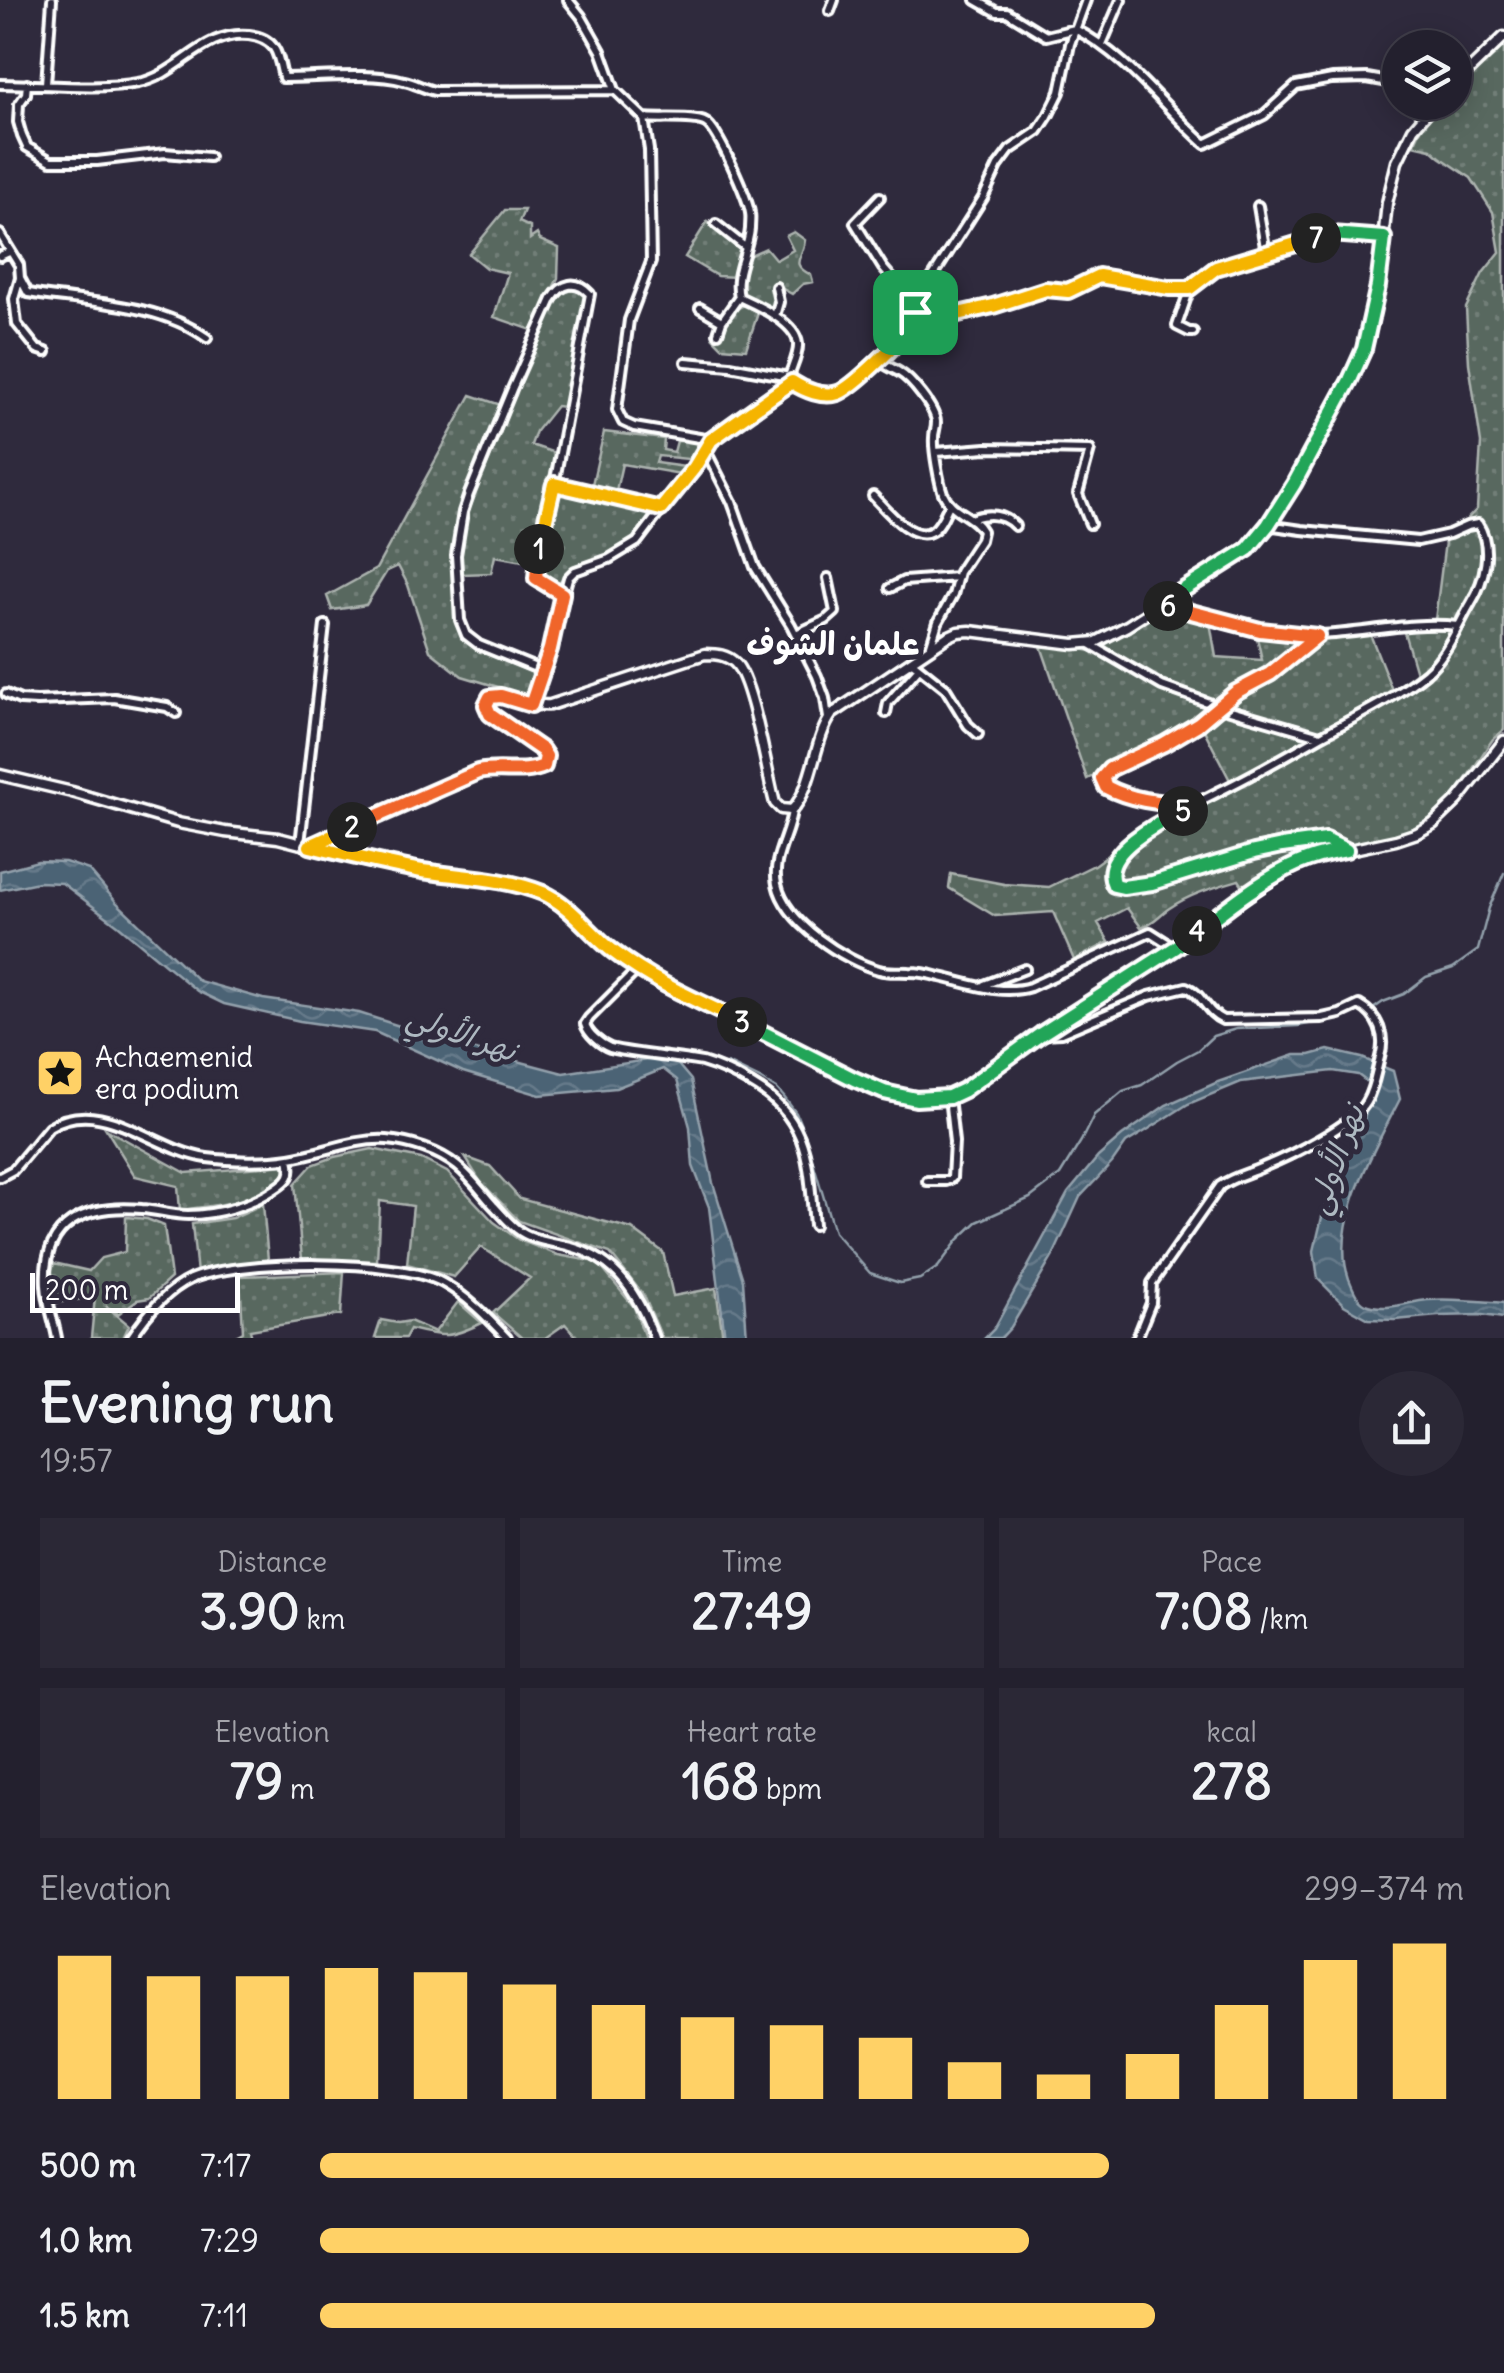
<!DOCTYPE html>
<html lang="en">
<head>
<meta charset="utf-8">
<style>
  body { margin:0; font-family:Delius,"Playpen Sans Arabic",sans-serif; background:#2b2836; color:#f1f3f6; height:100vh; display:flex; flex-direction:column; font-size:38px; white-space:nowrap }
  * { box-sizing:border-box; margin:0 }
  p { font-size:32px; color:#a3a3aa }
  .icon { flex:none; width:55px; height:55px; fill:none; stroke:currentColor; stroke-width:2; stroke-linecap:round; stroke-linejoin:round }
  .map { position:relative; height:1338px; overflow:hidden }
  .panel { display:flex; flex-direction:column; background:#23202e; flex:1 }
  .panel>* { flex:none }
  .buttons { position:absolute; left:1382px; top:30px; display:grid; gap:20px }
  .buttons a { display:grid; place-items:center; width:90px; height:90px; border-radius:50%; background:#23202e; box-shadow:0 5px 25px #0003,0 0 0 2px #403e4a; font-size:50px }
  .scale { position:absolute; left:30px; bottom:25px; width:210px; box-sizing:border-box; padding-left:10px; border:5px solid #fff; border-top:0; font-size:28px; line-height:35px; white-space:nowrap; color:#fff; -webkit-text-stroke:8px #2f2a3d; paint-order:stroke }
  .pin { position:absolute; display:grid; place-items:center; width:85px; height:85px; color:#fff; margin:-42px; border-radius:20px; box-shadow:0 5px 15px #0006 }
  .km { position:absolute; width:50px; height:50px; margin:-25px; border-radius:50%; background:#222; color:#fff; font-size:28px; line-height:50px; text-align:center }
  .round { display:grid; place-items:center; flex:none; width:105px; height:105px; border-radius:52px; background:#2b2836 }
  .overview { display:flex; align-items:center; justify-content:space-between; height:170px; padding:0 40px }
  h1 { font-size:55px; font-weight:700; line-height:75px }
  .metrics { display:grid; grid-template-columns:repeat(3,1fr); gap:15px; height:170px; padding:10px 40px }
  .metrics div { display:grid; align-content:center; border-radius:0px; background:#2b2836; text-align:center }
  .metrics b { font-size:50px; font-weight:700 }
  .metrics small { font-size:28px; font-weight:400 }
  .metrics p { font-size:28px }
  .chart { height:280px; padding:20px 40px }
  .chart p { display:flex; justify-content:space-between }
  .chart svg { width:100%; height:180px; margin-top:10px; stroke:#ffd166; stroke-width:6 }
  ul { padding:0 40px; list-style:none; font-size:32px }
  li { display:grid; grid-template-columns:160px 120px 1fr; align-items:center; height:75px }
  li i { height:25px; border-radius:12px; background:#ffd166 }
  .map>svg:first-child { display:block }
  .grass { fill:url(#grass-dots); stroke:#acb3af; stroke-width:2.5 }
  .water { fill:url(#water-waves); stroke:#93a1ac; stroke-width:2.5 }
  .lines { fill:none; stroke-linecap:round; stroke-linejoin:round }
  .stream { stroke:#93a1ac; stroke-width:2.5 }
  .minor-casing { stroke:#fff; stroke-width:14 }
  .tertiary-casing { stroke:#fff; stroke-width:15 }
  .secondary-casing { stroke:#fff; stroke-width:15 }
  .minor { stroke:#2f2a3d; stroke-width:6 }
  .tertiary { stroke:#2f2a3d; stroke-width:8 }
  .secondary { stroke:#2f2a3d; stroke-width:8 }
  .split-1-casing { stroke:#fff; stroke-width:20 }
  .split-2-casing { stroke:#fff; stroke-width:20 }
  .split-3-casing { stroke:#fff; stroke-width:20 }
  .split-4-casing { stroke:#fff; stroke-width:20 }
  .split-5-casing { stroke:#fff; stroke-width:20 }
  .split-6-casing { stroke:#fff; stroke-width:20 }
  .split-7-casing { stroke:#fff; stroke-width:20 }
  .split-8-casing { stroke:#fff; stroke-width:20 }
  .split-1 { stroke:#f5b400; stroke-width:12 }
  .split-2 { stroke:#f0652b; stroke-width:12 }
  .split-3 { stroke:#f5b400; stroke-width:12 }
  .split-4 { stroke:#22a559; stroke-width:12 }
  .split-5 { stroke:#22a559; stroke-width:12 }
  .split-6 { stroke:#f0652b; stroke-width:12 }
  .split-7 { stroke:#22a559; stroke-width:12 }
  .split-8 { stroke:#f5b400; stroke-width:12 }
  .labels { text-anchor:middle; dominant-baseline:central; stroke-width:10; stroke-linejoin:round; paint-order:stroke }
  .poi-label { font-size:28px; fill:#fff; stroke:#2f2a3d; text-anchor:start }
  .water-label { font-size:30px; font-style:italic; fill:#aeb9c1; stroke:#2f2a3d }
  .quarter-label { font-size:32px; font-weight:bold; fill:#fff; stroke:#2f2a3d }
</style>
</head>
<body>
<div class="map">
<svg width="1504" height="1338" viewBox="0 0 1504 1338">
  <defs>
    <pattern id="grass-dots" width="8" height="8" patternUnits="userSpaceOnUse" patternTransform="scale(2.5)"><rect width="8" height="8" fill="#58675f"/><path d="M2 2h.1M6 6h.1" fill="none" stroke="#717e77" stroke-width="1.8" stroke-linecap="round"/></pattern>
    <pattern id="water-waves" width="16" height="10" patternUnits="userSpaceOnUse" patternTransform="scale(2.5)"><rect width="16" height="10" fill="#4b6375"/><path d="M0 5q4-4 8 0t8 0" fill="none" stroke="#667a8a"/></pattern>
  </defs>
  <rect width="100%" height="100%" fill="#2f2a3d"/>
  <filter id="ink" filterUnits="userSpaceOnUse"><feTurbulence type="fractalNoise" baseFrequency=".01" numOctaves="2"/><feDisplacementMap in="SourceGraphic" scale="20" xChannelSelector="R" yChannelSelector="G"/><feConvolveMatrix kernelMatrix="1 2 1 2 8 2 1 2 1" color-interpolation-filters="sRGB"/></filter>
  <g filter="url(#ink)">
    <path class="grass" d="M1504,42V730L1493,739C1471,770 1448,814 1411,831C1383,844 1350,842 1321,850C1293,858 1269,875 1245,889L1239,880C1215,887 1190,894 1168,909C1158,916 1153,924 1141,927L1127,908L1098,923L1109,942L1074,960L1053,912L995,916L949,888L951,874L1004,884L1049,887L1094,865L1167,811L1199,808L1235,790L1202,726L1226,705L1165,683L1103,647L1104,643L1159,613L1210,622L1216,657L1262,660L1256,633L1337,638L1370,634L1392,690L1416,673L1404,632L1434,628L1445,542L1477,509L1481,443L1469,363L1466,308L1483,273L1500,252L1493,212L1471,178L1440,157L1431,149L1414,145C1421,128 1428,115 1442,103L1455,102V90Z
      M505,210H524L519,222L530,227V239L537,234L540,240L559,248L558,278L532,330L494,317L508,273L486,268L469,254Z
      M707,222L742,252L736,277L717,276L685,257Z
      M794,232L805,240C803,259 788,263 811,275L813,282L803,284L792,294L781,288L776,291L775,307L770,310L743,295L740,284L746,257L766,248L776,260L793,250L786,236Z
      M574,290L585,293L586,306L564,407L556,406L536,431L531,445L555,453L529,562L495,556L491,573L462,574L460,555L466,518L544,323C552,308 556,292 574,290Z
      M744,305L752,307L758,313L746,349L722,347L713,338C729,331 727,311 744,305Z
      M471,395L501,405L460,509L452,556L456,625L464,639L478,650L536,674L534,685L529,693H518L462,676L430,651L408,585L398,566L387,571L366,605L332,610L327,596L376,569Z
      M604,432L664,439L663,450L674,452L677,441H696L702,447L703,454L698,460L658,456L656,463L692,468L686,475L622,464L615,495L591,489Z
      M560,491L579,492L649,510C650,532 620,551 601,558C591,561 579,563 571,569C563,574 563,581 555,586L539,577L538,572L554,497Z
      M1041,646L1076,648L1101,653L1149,684L1207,706L1209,711L1181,733L1087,779Z
      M106,1129L186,1173L287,1165L288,1171C269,1202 213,1206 180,1210L178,1186L135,1176Z
      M372,1149L421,1159L447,1172L494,1222L519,1240L558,1255L597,1262L634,1307L645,1338H578L565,1324L545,1338H522L493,1313L530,1278L481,1247L454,1277L407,1264L413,1206L380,1201L377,1261L302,1259L295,1184L312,1165L334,1157Z
      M465,1157L490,1166L520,1199L632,1229L663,1252L673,1296L716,1288L723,1338H662L644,1296L610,1253L519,1221L480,1181Z
      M263,1204L268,1260L229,1264L197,1274L192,1224L232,1218Z
      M126,1217L147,1219L164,1226L171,1278L149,1298L137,1300L118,1314L106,1306L129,1325L123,1338H91L95,1297L55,1303L52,1271L54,1263L89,1271L101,1258L125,1252Z
      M344,1272L341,1315L250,1330L252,1338H232L243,1332L240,1276Z
      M458,1302L482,1323C450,1338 445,1338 410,1329L405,1338H375L381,1320L398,1323L410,1321L435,1332Z"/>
    <path class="water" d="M38,861L65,862L89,870L117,903L199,981L263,999L359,1013L468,1048L563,1073L653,1059L674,1060L691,1080L713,1183L743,1280L747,1338H725L709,1207L693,1166L690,1127L677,1080L663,1069L616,1088L540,1095L463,1072L375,1032L300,1021L224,1004L197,991L119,926L62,883L38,882L0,890V871Z
      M1328,1050L1362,1058L1393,1071L1400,1099C1376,1147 1329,1224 1349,1279C1353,1288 1356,1299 1366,1304C1385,1312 1408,1302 1427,1300C1453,1298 1479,1301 1504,1303V1318L1482,1315L1438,1316L1395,1320L1369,1319L1344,1305L1318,1279L1314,1251L1322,1217L1364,1119L1374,1087L1358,1075L1333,1071L1241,1082L1188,1104L1144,1132L1126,1143L1112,1163L1080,1197L1053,1256L1011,1327L1001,1338H985L994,1329L1068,1193L1098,1157L1122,1136L1166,1105L1218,1082L1295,1055H1310Z"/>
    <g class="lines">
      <path class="stream" d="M1373,1009L1383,1002L1404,994L1426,977L1453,968L1478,950L1489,908L1504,873
        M1342,1017L1357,1010L1362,1011
        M727,1063L760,1079L777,1089L784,1097L796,1113L806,1138L834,1232L870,1273L900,1283L920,1279L938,1267L958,1240L977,1222L1030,1198L1060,1175L1081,1141L1094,1115L1123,1091L1142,1085L1177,1061L1198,1050L1213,1036L1236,1029L1298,1026L1324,1021"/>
      <g class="minor-casing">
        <path id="minor" d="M568,0L581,16L601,51L615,90L644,118C660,120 694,116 706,123C718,129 748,199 750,213C751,218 750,223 750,229C748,252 733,273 739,297C756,305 796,322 798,344C799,354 792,367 789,377
          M976,0L997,12H1007L1046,36L1075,29C1130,58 1160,104 1205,144L1264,115L1296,86L1332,79L1367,78L1389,82L1400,93
          M830,11L834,0
          M1102,44L1121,0
          M0,84C41,84 99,90 138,83C180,75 203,30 249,35C277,39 278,54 283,78C318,78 372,72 404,81C415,83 424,89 435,91L615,90
          M27,84L26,94L19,104L18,122L22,136L27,147L51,161H97L165,153L209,157
          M46,84L52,0
          M1410,102L1424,116
          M644,118L649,150L651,262L629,320L617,410L623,422L634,427L711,440
          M880,197L855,223L883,268L912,302L915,312C953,327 1004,299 1041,290C1052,287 1061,294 1071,289C1081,286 1088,278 1099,276C1126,273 1162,296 1189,288C1201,284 1209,271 1220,266L1331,234L1384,238
          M1258,206L1266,253
          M716,224L745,247
          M0,234L19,265L20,278L14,299L17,324L37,349L46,352
          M0,256L9,252
          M20,278L28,293C87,303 157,302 207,338
          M1190,288L1177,326L1189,332H1193
          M700,308L722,321
          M775,316L779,302L776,287
          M718,333L722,321L739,297
          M878,360C885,365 892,368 899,372C911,379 935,408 936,422C936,431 934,430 934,438C933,450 939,482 943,493C951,513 973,514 982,531L980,540L959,572L953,595L938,622L930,648
          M686,362L730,366L789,377L794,384L812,392L837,394L856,380L904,333L923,292L983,198L998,166L1010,150L1038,131L1048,116L1060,92L1070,44L1086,0
          M706,451L732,502L755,567L791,625L817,676L825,698L828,718
          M936,452L986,448L1090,450L1078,494L1090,524
          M873,496C885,508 912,543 932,531C940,527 945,513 949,505
          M973,518C988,513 1004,514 1015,526
          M1267,525L1302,530L1418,541L1449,534L1467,526L1478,524C1493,547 1485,580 1471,603C1457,627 1447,655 1426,673C1394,699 1356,716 1321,736C1288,755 1255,774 1220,791C1194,805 1164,817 1140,835C1126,846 1111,860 1110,878L1118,887L1152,883L1254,852L1282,847L1326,840L1346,850
          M890,588L904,581L957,577
          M562,595L540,582L536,576L541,536L554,485L661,509
          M1162,605C1213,618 1266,639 1320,635C1365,633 1412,621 1458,626
          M796,634L826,620L835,612L828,578
          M1090,644L1162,686L1220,707L1320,736
          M911,661L946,689L968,725L978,734
          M543,671L479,645L466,635L460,620L456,555L463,512L469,494L512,389L552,299C562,283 576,279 590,294L554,485
          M6,694L20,700L37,701L114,698L167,707L176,713
          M531,704L543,671L568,578L575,571L609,559L637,542L706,451L711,440L792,382
          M886,713L888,703L919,668
          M1191,806C1163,803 1131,801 1106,787L1102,778L1109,769L1163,744L1199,724L1236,692L1270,673L1317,636
          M792,810C790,834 771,859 777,884C785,922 844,961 879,970C889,973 899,971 909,972C920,972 930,974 940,977C968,983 1001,996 1030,987L1150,932L1175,948
          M300,844L325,625
          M638,969L589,1018L585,1024C588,1034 600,1044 610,1048C640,1055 671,1056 702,1062C719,1067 736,1075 751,1084C810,1118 808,1163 814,1225
          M984,985L1025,969
          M1042,1034L1061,1033L1149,996L1186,987C1202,993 1206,1013 1223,1020L1322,1018L1340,1014L1359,1005C1379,1016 1386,1037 1380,1057C1376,1072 1374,1089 1366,1102C1352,1126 1290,1156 1263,1167C1248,1174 1234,1176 1220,1186L1152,1283L1151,1303L1137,1338
          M0,1177L13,1170L49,1127C102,1094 155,1151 207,1158C230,1161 266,1162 290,1158C323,1153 353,1138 387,1140C410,1142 439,1151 457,1166C471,1177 482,1193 493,1205C502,1214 510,1225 521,1232C535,1241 555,1243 571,1247C617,1259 639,1296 654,1338
          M927,1181H946L952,1178L954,1142L949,1097
          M57,1338C54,1321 47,1303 46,1285C42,1222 86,1204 142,1209C157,1210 173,1215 188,1215C217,1215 251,1205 275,1189C289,1180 293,1175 289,1159
          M131,1338C146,1315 165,1291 191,1279C237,1259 399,1258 443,1283C467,1296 488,1318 507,1338"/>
      </g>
      <g class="tertiary-casing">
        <path id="tertiary" d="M1455,84L1504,37
          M310,845L478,772C500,767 525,776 544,766L546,756L541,750L488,711L486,705L490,697C510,695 529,707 550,705L705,654C717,654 727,655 735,663C753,680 767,775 775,803L781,809L792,810C814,786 813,741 832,714L947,637L958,632L970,631L1074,644L1096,642L1127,626L1247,549L1267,525L1294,484L1361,357L1369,334L1378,287L1387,203L1397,162L1413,129L1436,102"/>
      </g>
      <g class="secondary-casing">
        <path id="secondary" d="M0,775L72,792L178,823L225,832L278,838L368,861L510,883L548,895L579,919L611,950L655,980L854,1079L899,1096L933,1098L949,1097L964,1090L1041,1034L1175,948L1226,909L1285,871L1316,857L1396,840L1417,833L1433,824L1458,800L1504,741"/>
      </g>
      <use href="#minor" class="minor"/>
      <use href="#tertiary" class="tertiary"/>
      <use href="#secondary" class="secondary"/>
    </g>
  </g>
  <g class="lines" filter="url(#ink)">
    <g class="split-1-casing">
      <path id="split-1" d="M539,549L554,484L661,509L694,468L711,440L722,432L792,382C804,390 823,398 838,393C852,388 894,347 904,334C909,327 912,320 915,312"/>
    </g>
    <g class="split-2-casing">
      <path id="split-2" d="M352,827L478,772C500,767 524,775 544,766L546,756L542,750L490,714L486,705L490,697L501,696L531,705L550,649L562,594L536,578L539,549"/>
    </g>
    <g class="split-3-casing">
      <path id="split-3" d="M352,827L310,846C347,855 384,864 422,871C462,877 505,878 543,893C571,905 590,934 614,952C653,982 698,1001 742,1022"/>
    </g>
    <g class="split-4-casing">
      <path id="split-4" d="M742,1022L854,1079L884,1092L916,1099L949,1097L964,1090L1041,1034L1175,948L1197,931"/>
    </g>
    <g class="split-5-casing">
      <path id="split-5" d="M1183,811C1160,822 1098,853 1114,885L1123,887L1152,883L1254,852L1282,846L1326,840L1346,850C1330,853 1314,856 1299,863C1263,879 1229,906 1197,931"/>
    </g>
    <g class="split-6-casing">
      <path id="split-6" d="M1168,606L1260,630L1317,636L1270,674L1236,692L1198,724L1164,744L1110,769L1102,778L1106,787C1132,801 1163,803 1192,806L1183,811"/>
    </g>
    <g class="split-7-casing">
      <path id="split-7" d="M1168,606L1161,604L1248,549L1268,525L1294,484L1350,380L1364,349L1378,286L1384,238L1331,234L1316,238"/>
    </g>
    <g class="split-8-casing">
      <path id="split-8" d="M915,312L934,316L958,314L993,306L1046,289L1068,291L1099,276L1169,288H1190L1216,268L1316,238"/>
    </g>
    <use href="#split-1" class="split-1"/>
    <use href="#split-2" class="split-2"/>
    <use href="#split-3" class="split-3"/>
    <use href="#split-4" class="split-4"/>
    <use href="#split-5" class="split-5"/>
    <use href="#split-6" class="split-6"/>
    <use href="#split-7" class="split-7"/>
    <use href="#split-8" class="split-8"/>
  </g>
  <defs>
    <g id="sight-square" transform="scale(2.5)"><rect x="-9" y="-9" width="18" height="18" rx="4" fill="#ffd166" stroke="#2f2a3d"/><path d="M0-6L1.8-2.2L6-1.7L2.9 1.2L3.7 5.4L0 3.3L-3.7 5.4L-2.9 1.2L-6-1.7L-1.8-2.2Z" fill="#111"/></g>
  </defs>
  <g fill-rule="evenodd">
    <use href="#sight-square" x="60" y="1073"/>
  </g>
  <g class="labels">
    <g class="poi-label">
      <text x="95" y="1057">Achaemenid<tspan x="95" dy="32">era podium</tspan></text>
    </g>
    <g class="water-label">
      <text transform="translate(462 1033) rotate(19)">نهر الأولي</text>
      <text transform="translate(1335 1159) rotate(-70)">نهر الأولي</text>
    </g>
    <g class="quarter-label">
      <text x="833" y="643">علمان الشوف</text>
    </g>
  </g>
</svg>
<div class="buttons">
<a><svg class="icon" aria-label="layers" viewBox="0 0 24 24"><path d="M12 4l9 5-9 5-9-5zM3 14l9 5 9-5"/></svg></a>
</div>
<div class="scale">200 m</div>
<div class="pin" style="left:915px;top:312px;background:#1e9e55"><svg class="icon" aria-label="arrive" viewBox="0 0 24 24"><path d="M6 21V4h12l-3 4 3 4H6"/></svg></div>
<b class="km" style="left:539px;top:549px">1</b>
<b class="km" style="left:352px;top:827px">2</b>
<b class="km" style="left:742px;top:1022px">3</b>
<b class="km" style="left:1197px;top:931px">4</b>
<b class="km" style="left:1183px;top:811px">5</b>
<b class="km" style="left:1168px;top:606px">6</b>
<b class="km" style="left:1316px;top:238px">7</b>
</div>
<section class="panel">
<div class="overview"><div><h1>Evening run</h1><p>19:57</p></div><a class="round"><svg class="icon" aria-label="share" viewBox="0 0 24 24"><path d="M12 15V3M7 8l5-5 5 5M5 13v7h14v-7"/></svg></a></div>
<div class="metrics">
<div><p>Distance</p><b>3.90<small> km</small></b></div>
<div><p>Time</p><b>27:49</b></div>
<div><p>Pace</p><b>7:08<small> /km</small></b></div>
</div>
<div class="metrics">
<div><p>Elevation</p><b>79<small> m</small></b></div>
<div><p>Heart rate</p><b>168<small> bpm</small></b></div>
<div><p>kcal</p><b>278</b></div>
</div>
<div class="chart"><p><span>Elevation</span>299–374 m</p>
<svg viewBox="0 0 160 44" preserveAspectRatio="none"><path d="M5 44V9M15 44V14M25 44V14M35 44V12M45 44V13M55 44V16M65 44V21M75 44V24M85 44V26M95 44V29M105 44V35M115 44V38M125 44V33M135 44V21M145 44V10M155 44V6"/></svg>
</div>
<ul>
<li><b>500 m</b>7:17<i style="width:69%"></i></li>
<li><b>1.0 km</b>7:29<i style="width:62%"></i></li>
<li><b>1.5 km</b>7:11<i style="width:73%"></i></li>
</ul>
</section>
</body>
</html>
